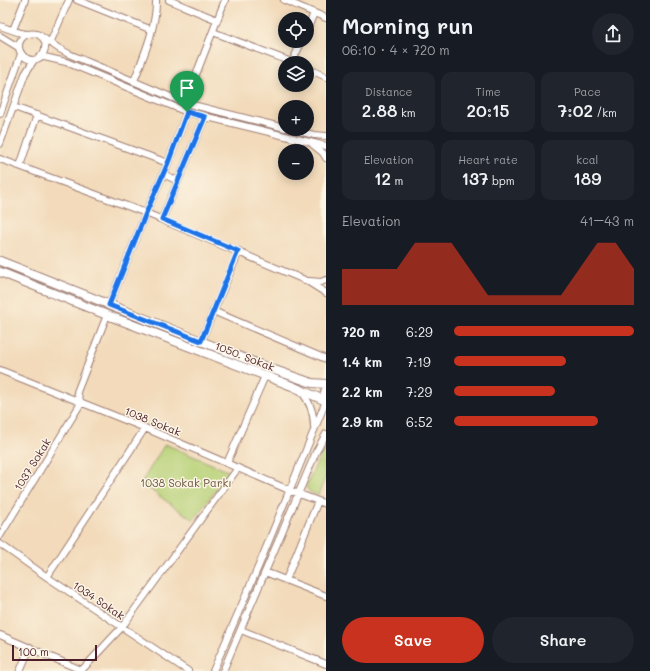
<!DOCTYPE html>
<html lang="en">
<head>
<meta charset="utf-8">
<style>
  body { margin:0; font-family:Mali,sans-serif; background:#20242c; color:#f1f3f6; height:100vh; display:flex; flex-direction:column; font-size:15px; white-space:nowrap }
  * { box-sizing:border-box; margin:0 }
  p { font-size:13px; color:#9ea1a6 }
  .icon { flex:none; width:22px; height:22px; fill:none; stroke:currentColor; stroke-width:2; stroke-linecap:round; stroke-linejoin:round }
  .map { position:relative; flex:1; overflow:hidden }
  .panel { display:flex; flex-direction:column; background:#171b24; width:324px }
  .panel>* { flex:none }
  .buttons { position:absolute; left:278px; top:12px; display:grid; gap:8px }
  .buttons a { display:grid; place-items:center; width:36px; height:36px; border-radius:50%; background:#171b24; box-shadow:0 2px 10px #0003; font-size:20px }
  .scale { position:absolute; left:12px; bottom:10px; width:85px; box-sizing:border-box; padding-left:4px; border:2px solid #4a1f2b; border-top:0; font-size:11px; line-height:14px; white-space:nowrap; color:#4a1f2b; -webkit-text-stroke:3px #fcf5e5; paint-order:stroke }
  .pin { position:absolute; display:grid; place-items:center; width:34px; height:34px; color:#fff; margin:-41px -17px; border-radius:50% 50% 50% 0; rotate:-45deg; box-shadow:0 0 4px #0007 }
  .pin .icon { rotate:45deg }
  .round { display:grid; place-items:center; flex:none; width:42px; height:42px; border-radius:21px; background:#20242c }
  .headline { display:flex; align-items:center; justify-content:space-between; height:68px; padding:0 16px }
  h1 { font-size:22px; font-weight:600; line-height:30px }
  .metrics { display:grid; grid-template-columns:repeat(3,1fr); gap:6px; height:68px; padding:4px 16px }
  .metrics div { display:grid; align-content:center; border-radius:10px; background:#20242c; text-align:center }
  .metrics b { font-size:17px; font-weight:600 }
  .metrics small { font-size:11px; font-weight:400 }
  .metrics p { font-size:11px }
  .chart { height:112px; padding:8px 16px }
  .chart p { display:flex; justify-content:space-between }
  .chart svg { width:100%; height:72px; margin-top:4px; fill:#c8321e; opacity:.7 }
  .button { display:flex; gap:8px; margin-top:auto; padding:8px 16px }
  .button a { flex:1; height:46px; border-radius:24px; background:#c8321e; color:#fff; font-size:16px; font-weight:600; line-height:46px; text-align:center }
  .button a+a { background:#20242c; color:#f1f3f6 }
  ul { padding:0 16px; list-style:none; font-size:13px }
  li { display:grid; grid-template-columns:64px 48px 1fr; align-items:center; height:30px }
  li i { height:10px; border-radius:5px; background:#c8321e }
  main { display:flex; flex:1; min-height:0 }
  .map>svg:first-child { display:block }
  .green { fill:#b6d075; stroke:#807850 }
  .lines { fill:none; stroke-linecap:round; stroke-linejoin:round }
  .minor-casing { stroke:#9e7c72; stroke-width:8 }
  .tertiary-casing { stroke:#9e7c72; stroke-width:10 }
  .minor { stroke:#fff; stroke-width:6 }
  .tertiary { stroke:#fff; stroke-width:8 }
  .route-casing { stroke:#fff; stroke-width:8 }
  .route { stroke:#1a73e8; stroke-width:5 }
  .labels { text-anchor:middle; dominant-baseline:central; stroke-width:3; stroke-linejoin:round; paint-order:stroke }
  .street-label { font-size:11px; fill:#4a1f2b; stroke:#fcf5e5 }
  .park-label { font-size:11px; fill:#6a5441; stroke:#fcf5e5 }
</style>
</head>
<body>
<main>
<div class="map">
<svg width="326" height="671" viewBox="0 0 326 671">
  <rect width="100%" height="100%" fill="#fcf5e5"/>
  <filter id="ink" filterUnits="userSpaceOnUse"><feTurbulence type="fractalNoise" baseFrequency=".025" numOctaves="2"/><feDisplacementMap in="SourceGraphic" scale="8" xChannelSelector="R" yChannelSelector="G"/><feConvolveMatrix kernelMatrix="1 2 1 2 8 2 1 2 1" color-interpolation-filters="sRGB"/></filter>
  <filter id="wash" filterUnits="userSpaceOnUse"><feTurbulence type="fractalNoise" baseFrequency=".012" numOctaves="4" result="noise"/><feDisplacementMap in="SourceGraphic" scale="16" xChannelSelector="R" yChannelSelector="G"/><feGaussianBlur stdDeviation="0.9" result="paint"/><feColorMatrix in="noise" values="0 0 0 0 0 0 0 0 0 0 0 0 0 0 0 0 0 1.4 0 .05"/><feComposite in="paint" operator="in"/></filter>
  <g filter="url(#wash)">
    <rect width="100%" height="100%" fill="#f2daba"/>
    <path class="green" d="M165,444L230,472L193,520L141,483Z
      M326,446V476L318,495L310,492L306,487L321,453Z"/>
  </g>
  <g filter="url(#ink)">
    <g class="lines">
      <g class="minor-casing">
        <path id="minor" d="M77,0L152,30
          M169,0L217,20
          M284,0L326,18
          M0,26C7,28 20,34 27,34C31,34 34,32 39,35C41,36 44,39 45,42C46,46 45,50 43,54C31,71 6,47 27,34
          M13,30L25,0
          M307,30L314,13
          M213,32L294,63
          M39,35L58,48L69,54L185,103L285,128
          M0,36L18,47
          M50,43L69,0
          M40,56L66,62L187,112L326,146
          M292,62L302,41
          M307,68L326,77
          M134,81C143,58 157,25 156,0
          M185,103L225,0
          M14,107L168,163
          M0,114L21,54
          M290,129L314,135L326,136
          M0,144L25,74L34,60
          M312,144L323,153L326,158
          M0,159L146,213L307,281L326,293
          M20,166L37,115
          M163,174L178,181
          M162,219L205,117
          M309,281L321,282L326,280
          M109,305L146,213L168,163L187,112
          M213,311L326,359
          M201,341L239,251
          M0,370L145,428L289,490L326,504
          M300,390C309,400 314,413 314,427
          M81,403L77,392L107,315
          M227,463L265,376
          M0,536L81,403
          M0,544L47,577L188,671
          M265,572L326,596
          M47,577L145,428
          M286,580L318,501
          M241,630L326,664
          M0,635L81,670
          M20,671L30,647
          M81,671L122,627L238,468
          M213,671L259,565L326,401
          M223,671L316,452L326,434"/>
      </g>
      <g class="tertiary-casing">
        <path id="tertiary" d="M0,261L266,367L312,383L326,384
          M0,272L107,315L292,386L326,401
          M326,389L324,396L326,402"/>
      </g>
      <use href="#minor" class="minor"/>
      <use href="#tertiary" class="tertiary"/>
    </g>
  </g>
  <g class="lines" filter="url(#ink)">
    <g class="route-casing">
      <path id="route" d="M187,112L205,117L162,219L238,251L201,341L109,305L146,213L168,163Z"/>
    </g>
    <use href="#route" class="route"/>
  </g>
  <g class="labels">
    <g class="street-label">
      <text transform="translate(245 356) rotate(21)">1050. Sokak</text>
      <text transform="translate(153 421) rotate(22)">1038 Sokak</text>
      <text transform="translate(32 464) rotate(-58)">1037 Sokak</text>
      <text transform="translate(99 600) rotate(34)">1034 Sokak</text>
    </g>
    <g class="park-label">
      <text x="186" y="482">1038 Sokak Parkı</text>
    </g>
  </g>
</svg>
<div class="buttons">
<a><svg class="icon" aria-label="locate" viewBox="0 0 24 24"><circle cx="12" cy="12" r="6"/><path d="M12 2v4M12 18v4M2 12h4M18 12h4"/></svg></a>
<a><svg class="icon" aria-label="layers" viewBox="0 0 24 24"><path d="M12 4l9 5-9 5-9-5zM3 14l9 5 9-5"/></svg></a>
<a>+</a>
<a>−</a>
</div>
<div class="scale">100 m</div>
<div class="pin" style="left:187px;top:112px;background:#1e9e55"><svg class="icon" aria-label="arrive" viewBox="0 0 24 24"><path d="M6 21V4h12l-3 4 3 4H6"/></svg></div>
</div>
<section class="panel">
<div class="headline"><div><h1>Morning run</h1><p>06:10 · 4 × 720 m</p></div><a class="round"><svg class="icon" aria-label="share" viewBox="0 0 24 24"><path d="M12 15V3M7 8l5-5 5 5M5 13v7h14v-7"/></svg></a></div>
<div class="metrics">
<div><p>Distance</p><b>2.88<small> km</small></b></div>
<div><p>Time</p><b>20:15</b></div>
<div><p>Pace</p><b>7:02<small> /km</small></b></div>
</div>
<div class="metrics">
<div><p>Elevation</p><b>12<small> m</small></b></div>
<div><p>Heart rate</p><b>137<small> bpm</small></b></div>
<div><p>kcal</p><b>189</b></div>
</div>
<div class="chart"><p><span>Elevation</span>41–43 m</p>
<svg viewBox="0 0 160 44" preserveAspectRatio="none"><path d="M0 44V22L10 22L20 22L30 22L40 6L50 6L60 6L70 22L80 38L90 38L100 38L110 38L120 38L130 22L140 6L150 6L160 22V44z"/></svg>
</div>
<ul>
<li><b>720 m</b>6:29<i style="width:100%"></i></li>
<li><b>1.4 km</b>7:19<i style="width:62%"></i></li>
<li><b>2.2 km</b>7:29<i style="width:56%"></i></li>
<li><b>2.9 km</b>6:52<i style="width:80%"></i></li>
</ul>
<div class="button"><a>Save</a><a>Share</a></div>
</section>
</main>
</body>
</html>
